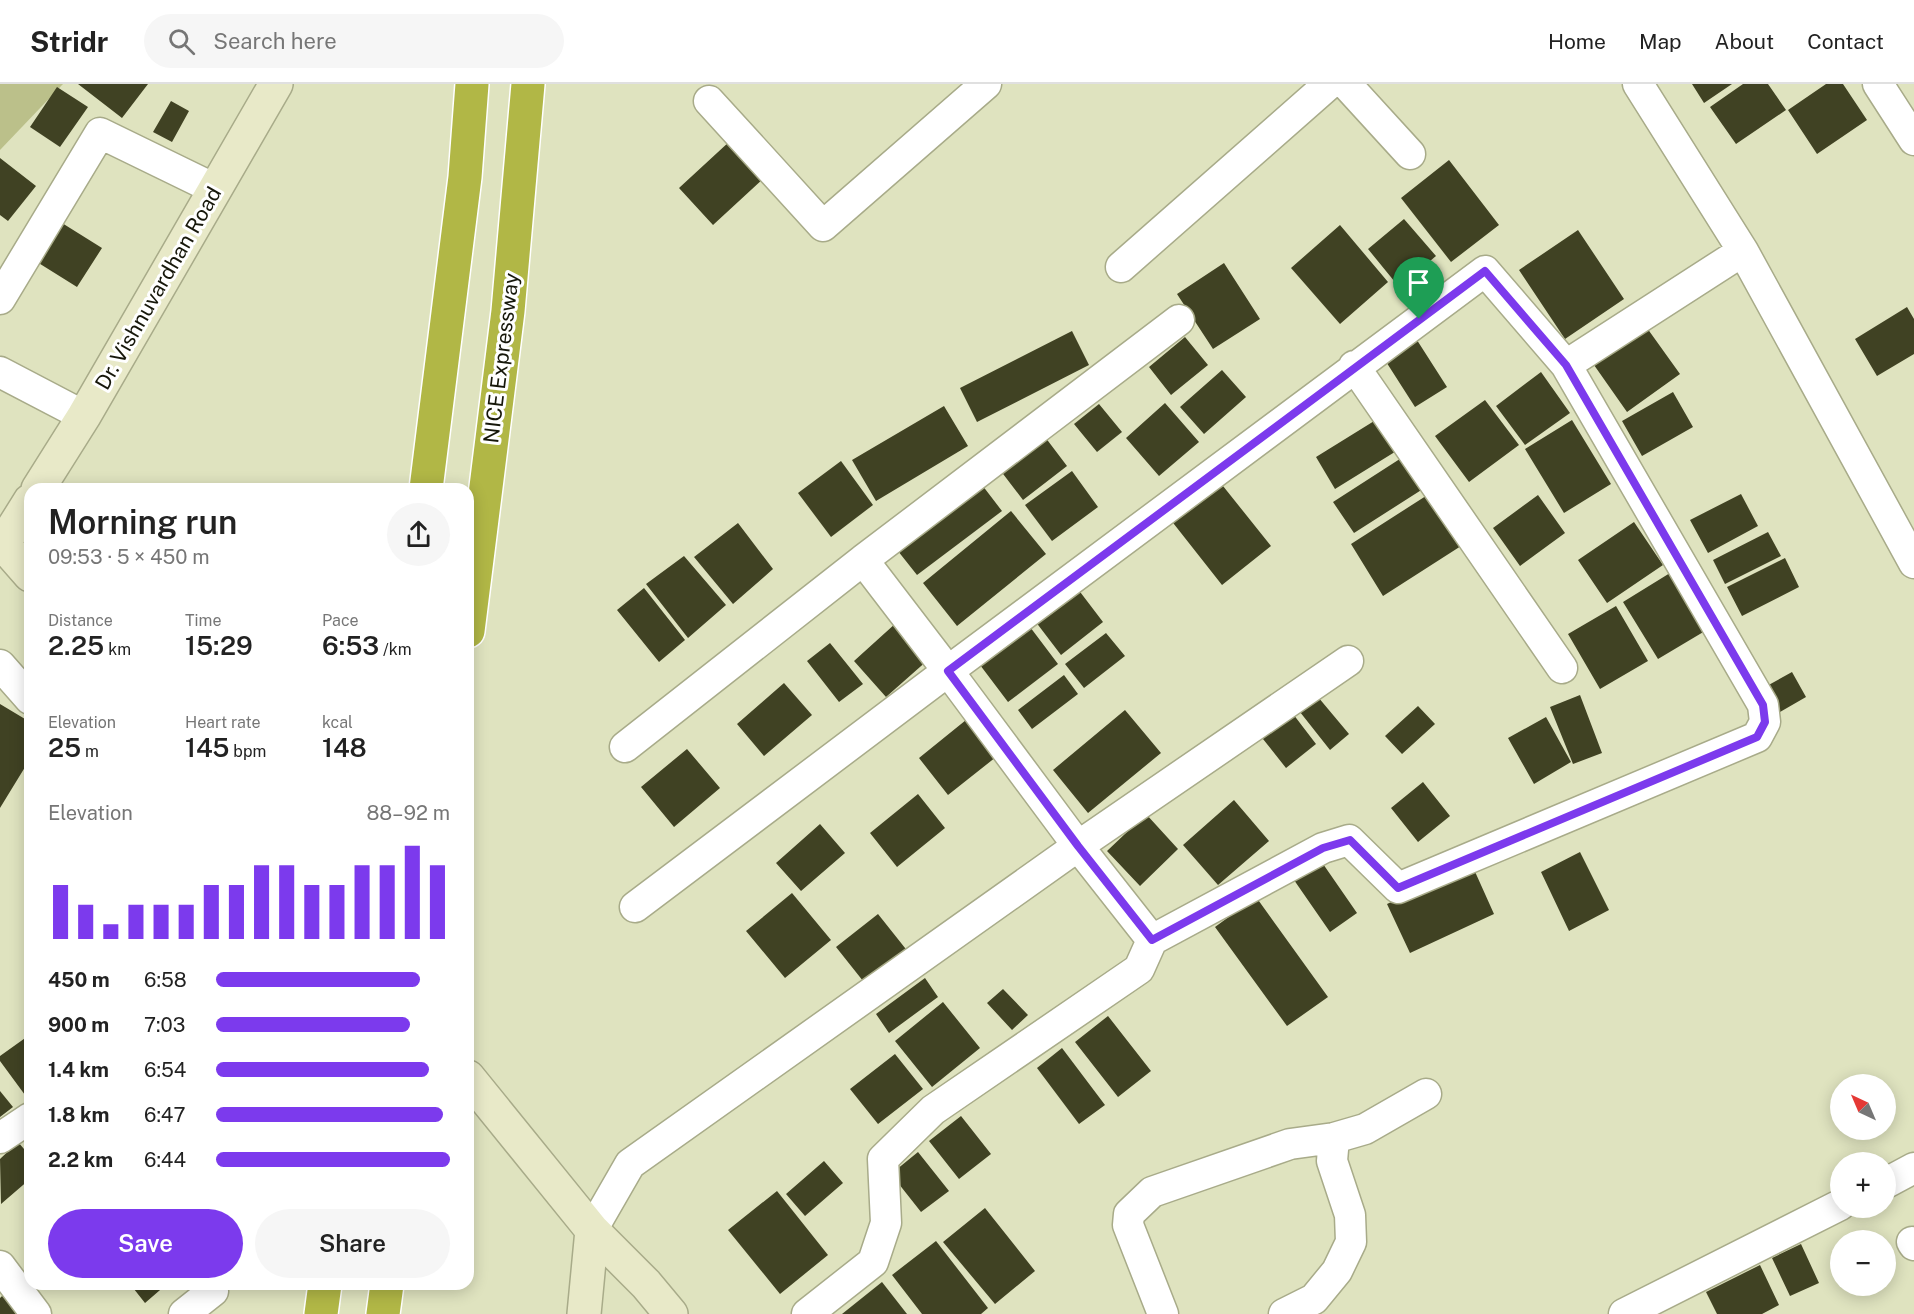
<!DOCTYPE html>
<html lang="en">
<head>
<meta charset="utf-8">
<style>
  body { margin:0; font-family:"Public Sans",sans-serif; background:#f6f6f6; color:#222; height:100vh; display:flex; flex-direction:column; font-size:22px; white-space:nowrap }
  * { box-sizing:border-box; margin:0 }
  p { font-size:20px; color:#767676 }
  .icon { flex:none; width:33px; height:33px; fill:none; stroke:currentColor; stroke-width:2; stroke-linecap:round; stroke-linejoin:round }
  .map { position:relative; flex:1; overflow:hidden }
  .sheet { position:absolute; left:24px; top:399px; width:450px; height:807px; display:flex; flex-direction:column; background:#fff; border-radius:18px; box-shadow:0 3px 15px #0003 }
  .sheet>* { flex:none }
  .needle { width:39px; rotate:316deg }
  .buttons { position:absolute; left:1830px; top:990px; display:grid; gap:12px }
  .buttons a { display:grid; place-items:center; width:66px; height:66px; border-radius:50%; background:#fff; box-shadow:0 3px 15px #0003; font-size:30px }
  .pin { position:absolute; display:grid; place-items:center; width:51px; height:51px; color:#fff; margin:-62px -26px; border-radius:50% 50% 50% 0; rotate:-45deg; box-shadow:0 0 6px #0007 }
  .pin .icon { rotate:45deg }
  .round { display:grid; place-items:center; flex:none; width:63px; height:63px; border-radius:32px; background:#f6f6f6 }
  .overview { display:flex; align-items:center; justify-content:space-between; height:102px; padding:0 24px }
  h1 { font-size:33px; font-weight:600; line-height:45px }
  .figures { display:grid; grid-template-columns:repeat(3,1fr); gap:9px; height:102px; padding:6px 24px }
  .figures div { display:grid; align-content:center }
  .figures b { font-size:26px; font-weight:600 }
  .figures small { font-size:16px; font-weight:400 }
  .figures p { font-size:16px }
  .chart { height:168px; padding:12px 24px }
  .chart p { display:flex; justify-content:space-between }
  .chart svg { width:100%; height:108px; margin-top:6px; stroke:#7c3aed; stroke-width:6 }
  .action { display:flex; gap:12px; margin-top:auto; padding:12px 24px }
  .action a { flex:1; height:69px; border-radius:36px; background:#7c3aed; color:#fff; font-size:24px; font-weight:600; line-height:69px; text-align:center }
  .action a+a { background:#f6f6f6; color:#222 }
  ul { padding:0 24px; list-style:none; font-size:20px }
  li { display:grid; grid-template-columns:96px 72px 1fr; align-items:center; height:45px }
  li i { height:15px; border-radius:8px; background:#7c3aed }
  header { display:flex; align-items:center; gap:36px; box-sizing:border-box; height:84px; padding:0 30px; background:#fff; border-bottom:2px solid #e0e0e0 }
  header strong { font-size:28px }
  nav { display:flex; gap:33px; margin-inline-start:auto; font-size:21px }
  .search { width:420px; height:54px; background:#f6f6f6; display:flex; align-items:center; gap:15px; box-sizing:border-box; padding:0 21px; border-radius:33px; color:#767676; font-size:22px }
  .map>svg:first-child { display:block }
  .green { fill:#bbc08a }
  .building { fill:#404223 }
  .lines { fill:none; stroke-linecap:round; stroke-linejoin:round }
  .minor-casing { stroke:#a8ab89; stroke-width:33 }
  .secondary-casing { stroke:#a8ab89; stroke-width:36 }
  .motorway-casing { stroke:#fff; stroke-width:36 }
  .minor { stroke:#fff; stroke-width:30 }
  .secondary { stroke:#e8e9c8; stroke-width:33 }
  .motorway { stroke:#b1b746; stroke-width:33 }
  .route-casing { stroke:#fff; stroke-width:12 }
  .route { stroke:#7c3aed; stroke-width:8 }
  .labels { text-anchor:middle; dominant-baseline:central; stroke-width:6; stroke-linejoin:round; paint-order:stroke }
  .street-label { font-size:21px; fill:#16170a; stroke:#fff }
</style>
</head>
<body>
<header>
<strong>Stridr</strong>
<div class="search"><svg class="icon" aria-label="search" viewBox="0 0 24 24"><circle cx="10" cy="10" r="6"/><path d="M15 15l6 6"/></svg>Search here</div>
<nav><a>Home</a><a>Map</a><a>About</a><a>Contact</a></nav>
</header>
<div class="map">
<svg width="1914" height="1230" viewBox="0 0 1914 1230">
  <rect width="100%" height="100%" fill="#dfe3bf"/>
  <path class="green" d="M0,0H63L0,66Z"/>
  <path class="building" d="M78,0H148L122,34Z
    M1692,0H1732L1704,19Z
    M1743,0H1768L1786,26L1736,60L1710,23Z
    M1826,0H1843L1867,36L1817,70L1788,26Z
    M57,3L88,23L60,63L30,43Z
    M171,17L189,27L172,58L153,48Z
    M730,57L764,94L713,141L679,104Z
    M0,74L36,102L8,137L0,131Z
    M1449,76L1499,141L1451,178L1401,114Z
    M54,134L102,164L77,203L29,173Z
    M1404,135L1436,172L1399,203L1368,165Z
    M1340,141L1388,198L1340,240L1291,184Z
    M1578,146L1624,215L1565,255L1519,186Z
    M1224,179L1260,235L1213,265L1177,210Z
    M1907,223L1914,235V270L1877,292L1855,255Z
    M1647,244L1680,290L1627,328L1594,281Z
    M1072,247L1089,281L977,338L960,304Z
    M1185,253L1208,281L1171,311L1149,283Z
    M1415,253L1447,303L1415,323L1383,273Z
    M1222,286L1246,313L1204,350L1180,323Z
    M1541,288L1570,329L1525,361L1496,322Z
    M1673,308L1693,343L1642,372L1622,337Z
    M1485,316L1519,361L1469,398L1435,352Z
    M1165,319L1199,358L1159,392L1126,354Z
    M1099,320L1122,348L1097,368L1074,340Z
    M944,322L968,362L876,417L852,376Z
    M1379,334L1398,366L1335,405L1316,373Z
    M1572,336L1611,400L1564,429L1525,365Z
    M1042,349L1067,382L1023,416L997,382Z
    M1406,371L1426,403L1354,449L1333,418Z
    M841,377L873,421L831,453L798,409Z
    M1072,387L1098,423L1052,457L1025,421Z
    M979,397L1002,427L917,491L894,462Z
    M1219,397L1271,462L1222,501L1170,435Z
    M1429,410L1461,462L1383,512L1351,460Z
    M1741,410L1758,442L1708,469L1690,436Z
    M1538,411L1565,449L1520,482L1493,444Z
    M1011,427L1046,470L957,542L923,499Z
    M1634,438L1663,481L1607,519L1578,476Z
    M738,439L773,485L733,520L694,473Z
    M1768,448L1781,472L1725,500L1713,476Z
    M684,472L726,521L688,554L646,500Z
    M1785,474L1799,503L1742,532L1727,503Z
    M1670,489L1705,547L1658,575L1623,518Z
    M1071,496L1103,538L1061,571L1029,529Z
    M644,504L685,556L659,578L617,526Z
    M1616,522L1648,577L1600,605L1568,550Z
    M1024,535L1058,580L1008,618L974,573Z
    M896,539L929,575L886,613L854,577Z
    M1106,549L1125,572L1084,604L1065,580Z
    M830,559L863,600L839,618L807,577Z
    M1792,588L1806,613L1780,628L1765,603Z
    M1064,591L1078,610L1032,645L1018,626Z
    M784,599L812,631L764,672L737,640Z
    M1580,611L1602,669L1573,680L1550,623Z
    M1318,613L1349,650L1330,666L1300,628Z
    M0,620L30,638V675L0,724Z
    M1418,622L1435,640L1402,670L1385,652Z
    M1125,626L1161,669L1088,729L1053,686Z
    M1290,626L1316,660L1286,684L1259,650Z
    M1546,633L1571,678L1534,700L1508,654Z
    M966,636L996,673L948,711L919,674Z
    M687,665L720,704L674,743L641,703Z
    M1423,698L1450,732L1418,758L1391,724Z
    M918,710L945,744L897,783L870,749Z
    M1234,716L1269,757L1218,801L1183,761Z
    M1146,730L1178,765L1140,802L1107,767Z
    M820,740L845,769L801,807L776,779Z
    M1580,768L1609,826L1569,847L1541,788Z
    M1321,777L1357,829L1330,848L1294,796Z
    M1472,781L1494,830L1410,869L1387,820Z
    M792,809L831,856L785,894L746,847Z
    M1256,813L1328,913L1287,942L1215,843Z
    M878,830L909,869L867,902L836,863Z
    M925,894L938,913L889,949L876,930Z
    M1003,905L1028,931L1012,946L987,919Z
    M943,918L980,964L932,1003L895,957Z
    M1108,932L1151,987L1118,1013L1075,958Z
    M28,952L30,1007L25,1011L0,977V972Z
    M1062,964L1105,1021L1079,1040L1037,984Z
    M895,970L923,1005L878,1040L850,1005Z
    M0,1007L13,1023L0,1033Z
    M961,1032L991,1070L959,1095L929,1057Z
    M18,1058L30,1072V1095L1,1120L0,1075Z
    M918,1068L949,1107L921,1128L891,1090Z
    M824,1077L843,1099L805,1132L786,1110Z
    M777,1107L828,1171L780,1210L728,1146Z
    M985,1124L1035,1187L995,1220L943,1158Z
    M936,1157L988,1224L981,1230H922L892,1191Z
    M1801,1160L1819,1199L1790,1212L1772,1174Z
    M1760,1181L1779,1221L1762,1230H1717L1706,1208Z
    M882,1198L907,1230H842Z
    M130,1200H167L145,1219Z
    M3,1211L19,1230H0V1214Z"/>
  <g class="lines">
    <g class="minor-casing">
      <path id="minor" d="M1346,0L1410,70
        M1638,0L1743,167L1914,479
        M1878,0L1914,56
        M709,17L823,142L986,0
        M1121,183L1329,0
        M0,215L100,49L215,105
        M1566,281L1743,167
        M1354,282L1562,584
        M0,288L84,332
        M0,581L30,615
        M625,663L863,476
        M635,823L948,587L863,476L1179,236
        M0,1054L30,1034
        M1886,1099L1914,1084
        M592,1146L630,1080L1078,762L948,587L1485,187L1566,281L1763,621L1765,638L1757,653L1398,804L1349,756L1323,764L1152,856
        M1912,1158L1914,1161
        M0,1182L36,1230
        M184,1230L213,1207
        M807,1230L873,1178L886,1139L883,1075L933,1026L1139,885L1152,856L1078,762L1348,577
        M1163,1230L1128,1141L1129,1130L1152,1108L1290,1060L1334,1054L1365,1045L1426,1010
        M1284,1230L1314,1215L1337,1187L1351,1158L1350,1131L1332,1077L1334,1054
        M1624,1230L1840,1121"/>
    </g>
    <g class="secondary-casing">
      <path id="secondary" d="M38,405L84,332L276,0
        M3,460L30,491
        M0,465L30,417
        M468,993L592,1146L646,1200L671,1230
        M584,1230L592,1146"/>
    </g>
    <g class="motorway-casing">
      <path id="motorway" d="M426,405L465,93L472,0
        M468,547L508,227L528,0
        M321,1230L325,1200
        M383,1230L387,1200"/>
    </g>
    <use href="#minor" class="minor"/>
    <use href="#secondary" class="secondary"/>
    <use href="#motorway" class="motorway"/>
  </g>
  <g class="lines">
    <g class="route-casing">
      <path id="route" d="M1485,187L1566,281L1763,621L1765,638L1757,653L1398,804L1350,756L1323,764L1152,856L1078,762L948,587Z"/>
    </g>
    <use href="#route" class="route"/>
  </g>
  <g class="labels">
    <g class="street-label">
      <text transform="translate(158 204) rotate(-60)">Dr. Vishnuvardhan Road</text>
      <text transform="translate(501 274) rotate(-83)">NICE Expressway</text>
    </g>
  </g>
</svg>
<div class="buttons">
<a><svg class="needle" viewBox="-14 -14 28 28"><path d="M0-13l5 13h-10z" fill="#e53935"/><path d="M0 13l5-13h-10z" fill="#767676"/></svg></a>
<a>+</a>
<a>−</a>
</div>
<div class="pin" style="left:1419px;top:235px;background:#1e9e55"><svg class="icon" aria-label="arrive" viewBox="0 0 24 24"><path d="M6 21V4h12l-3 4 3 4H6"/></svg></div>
<section class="sheet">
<div class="overview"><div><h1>Morning run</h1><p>09:53 · 5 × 450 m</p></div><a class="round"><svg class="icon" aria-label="share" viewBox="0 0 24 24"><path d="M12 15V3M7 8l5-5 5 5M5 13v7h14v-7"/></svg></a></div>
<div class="figures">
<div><p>Distance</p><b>2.25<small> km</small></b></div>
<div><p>Time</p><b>15:29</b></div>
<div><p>Pace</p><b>6:53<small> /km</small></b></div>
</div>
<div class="figures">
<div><p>Elevation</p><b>25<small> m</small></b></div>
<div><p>Heart rate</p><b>145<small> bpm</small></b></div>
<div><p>kcal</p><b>148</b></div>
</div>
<div class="chart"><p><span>Elevation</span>88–92 m</p>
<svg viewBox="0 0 160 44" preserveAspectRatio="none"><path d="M5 44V22M15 44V30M25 44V38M35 44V30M45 44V30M55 44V30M65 44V22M75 44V22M85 44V14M95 44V14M105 44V22M115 44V22M125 44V14M135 44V14M145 44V6M155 44V14"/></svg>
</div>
<ul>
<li><b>450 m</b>6:58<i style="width:87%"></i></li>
<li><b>900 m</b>7:03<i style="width:83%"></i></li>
<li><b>1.4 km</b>6:54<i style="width:91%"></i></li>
<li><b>1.8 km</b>6:47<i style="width:97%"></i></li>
<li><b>2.2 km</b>6:44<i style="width:100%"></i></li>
</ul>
<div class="action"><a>Save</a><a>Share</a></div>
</section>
</div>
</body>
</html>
